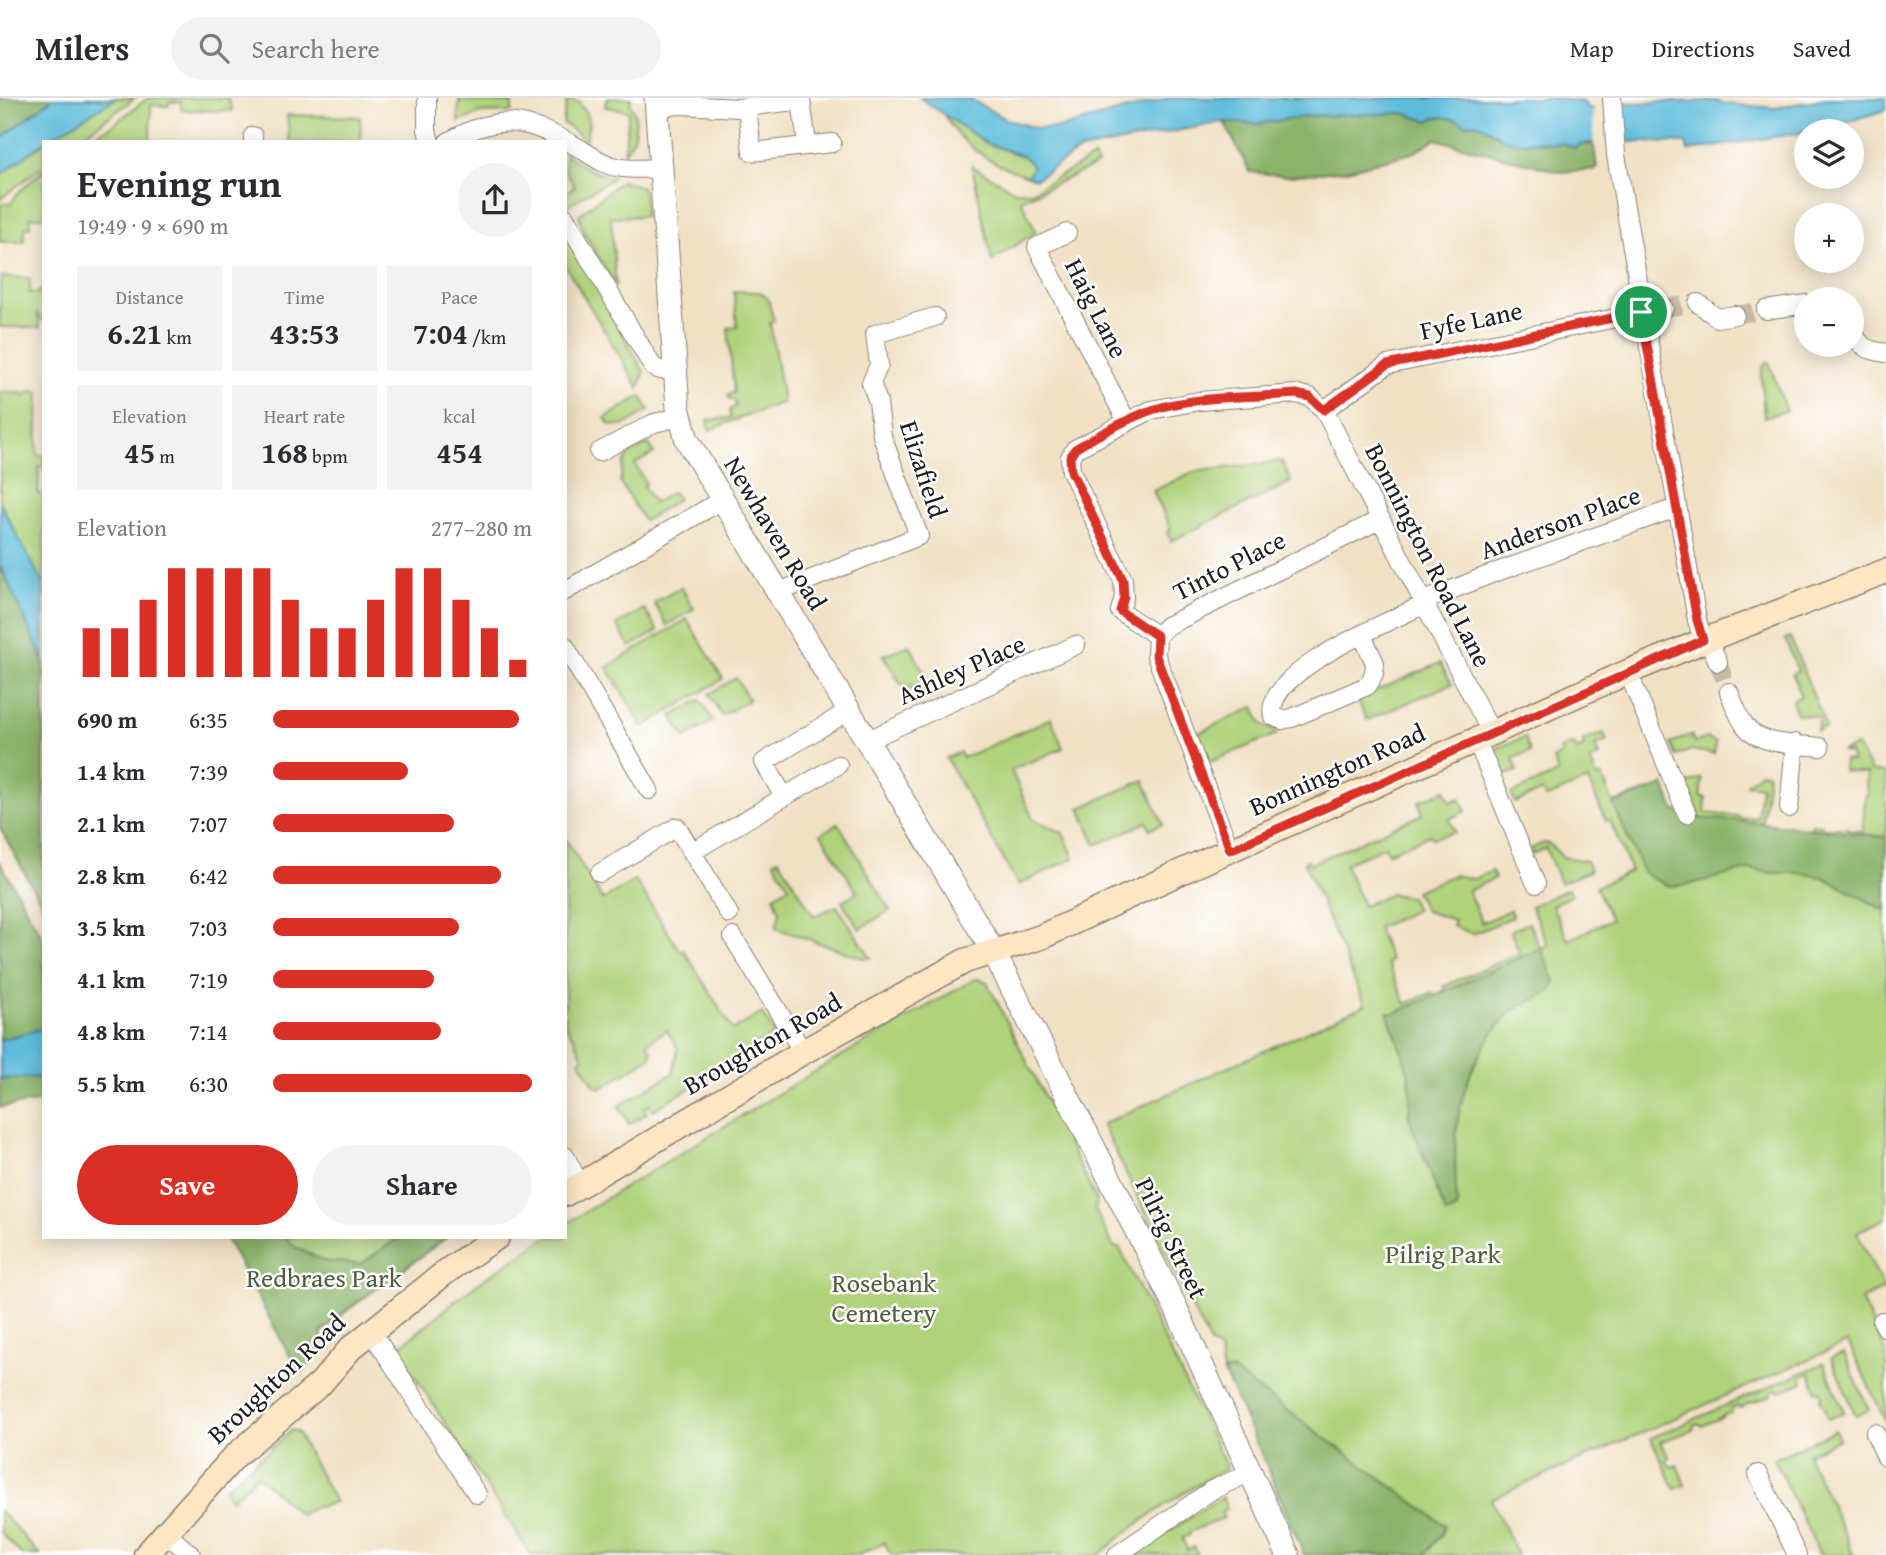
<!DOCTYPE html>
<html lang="en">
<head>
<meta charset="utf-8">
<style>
  body { margin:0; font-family:"Gentium Book Plus",serif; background:#f2f2f3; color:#2b2b33; height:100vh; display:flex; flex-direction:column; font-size:26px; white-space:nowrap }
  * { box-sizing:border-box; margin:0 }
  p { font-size:23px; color:#7c7c81 }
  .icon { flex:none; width:38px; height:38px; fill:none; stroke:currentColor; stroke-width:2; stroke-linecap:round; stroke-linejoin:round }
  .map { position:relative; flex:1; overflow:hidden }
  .side { position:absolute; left:42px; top:42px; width:525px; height:1099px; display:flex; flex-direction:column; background:#fff; border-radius:0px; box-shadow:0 4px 18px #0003 }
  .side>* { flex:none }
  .fabs { position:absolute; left:1794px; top:21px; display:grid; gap:14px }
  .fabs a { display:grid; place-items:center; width:70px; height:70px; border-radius:50%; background:#fff; box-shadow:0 4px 18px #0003; font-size:35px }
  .pin { position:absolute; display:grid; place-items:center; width:60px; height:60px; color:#fff; margin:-30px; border:4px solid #fff; border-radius:50%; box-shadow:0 2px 7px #0007 }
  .round { display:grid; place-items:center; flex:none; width:74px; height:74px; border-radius:37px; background:#f2f2f3 }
  .headline { display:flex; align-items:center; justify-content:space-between; height:119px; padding:0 35px }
  h1 { font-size:38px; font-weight:600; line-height:52px }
  .stats { display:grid; grid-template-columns:repeat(3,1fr); gap:10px; height:119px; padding:7px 35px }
  .stats div { display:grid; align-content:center; border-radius:0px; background:#f2f2f3; text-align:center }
  .stats b { font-size:30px; font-weight:600 }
  .stats small { font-size:19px; font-weight:400 }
  .stats p { font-size:19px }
  .chart { height:196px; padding:14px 35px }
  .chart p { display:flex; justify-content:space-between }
  .chart svg { width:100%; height:126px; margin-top:7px; stroke:#d93025; stroke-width:6 }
  .action { display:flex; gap:14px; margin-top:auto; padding:14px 35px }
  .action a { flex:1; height:80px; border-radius:42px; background:#d93025; color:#fff; font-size:28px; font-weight:600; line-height:80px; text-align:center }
  .action a+a { background:#f2f2f3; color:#2b2b33 }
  ul { padding:0 35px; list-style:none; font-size:23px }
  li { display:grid; grid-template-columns:112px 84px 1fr; align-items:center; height:52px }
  li i { height:18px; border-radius:9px; background:#d93025 }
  header { display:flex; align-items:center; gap:42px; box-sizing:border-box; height:98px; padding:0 35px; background:#fff; border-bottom:2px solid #e1e1e2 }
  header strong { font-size:33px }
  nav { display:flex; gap:38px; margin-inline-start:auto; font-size:24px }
  .search { width:490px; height:63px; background:#f2f2f3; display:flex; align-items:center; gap:18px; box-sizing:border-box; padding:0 24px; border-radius:38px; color:#7c7c81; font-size:26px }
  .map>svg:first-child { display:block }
  .green { fill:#afd27a; stroke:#66774b; stroke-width:2 }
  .forest { fill:#8bb46a; stroke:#546843; stroke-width:2 }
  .water { fill:#5dbcdb; stroke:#3c6c7c; stroke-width:2 }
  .pier { fill:#f1e1c4 }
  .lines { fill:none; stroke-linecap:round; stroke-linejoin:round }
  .minor-tunnel { stroke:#c6baa2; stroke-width:18; stroke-dasharray:18 9; stroke-linecap:butt }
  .minor-casing { stroke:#867e70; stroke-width:20 }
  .tertiary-casing { stroke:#867e70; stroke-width:25 }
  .secondary-casing { stroke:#867e70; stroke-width:27 }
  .minor { stroke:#fff; stroke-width:18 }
  .tertiary { stroke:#fff; stroke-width:23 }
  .secondary { stroke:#fce6c4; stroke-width:24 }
  .route-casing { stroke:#fff; stroke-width:14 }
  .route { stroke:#d93025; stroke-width:9 }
  .labels { text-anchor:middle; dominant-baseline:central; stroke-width:5; stroke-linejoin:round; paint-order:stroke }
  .street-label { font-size:26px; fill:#1c1c1c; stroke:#fff }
  .park-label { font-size:26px; fill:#4f5c3d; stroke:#fff }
</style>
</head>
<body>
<header>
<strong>Milers</strong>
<div class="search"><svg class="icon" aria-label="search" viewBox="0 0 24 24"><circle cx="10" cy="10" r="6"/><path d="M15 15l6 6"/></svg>Search here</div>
<nav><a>Map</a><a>Directions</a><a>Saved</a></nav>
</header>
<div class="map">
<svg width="1886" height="1457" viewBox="0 0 1886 1457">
  <rect width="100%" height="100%" fill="#fff"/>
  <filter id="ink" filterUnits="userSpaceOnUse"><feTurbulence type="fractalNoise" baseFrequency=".0143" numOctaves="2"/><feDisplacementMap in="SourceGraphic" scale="14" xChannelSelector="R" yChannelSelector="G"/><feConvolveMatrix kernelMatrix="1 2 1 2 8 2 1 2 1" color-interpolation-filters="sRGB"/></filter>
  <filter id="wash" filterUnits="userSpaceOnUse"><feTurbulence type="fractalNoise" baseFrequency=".00686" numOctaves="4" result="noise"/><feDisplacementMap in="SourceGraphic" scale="28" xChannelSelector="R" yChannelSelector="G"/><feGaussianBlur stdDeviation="1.57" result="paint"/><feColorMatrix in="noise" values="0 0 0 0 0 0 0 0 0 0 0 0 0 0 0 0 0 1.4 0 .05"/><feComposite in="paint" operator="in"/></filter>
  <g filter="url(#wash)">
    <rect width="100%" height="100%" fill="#f1e1c4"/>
    <path class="green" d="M116,0H135L74,44H46L70,26Z
      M148,0H228L232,13L181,12V4H169V8L151,7L150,43L80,44L110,29Z
      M459,0L461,3L512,5V14L481,15L458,24Z
      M607,0H631L630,6C640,19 635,44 624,55L629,13L605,9Z
      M567,2L580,5L581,9L585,12L589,24L586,42L563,25Z
      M942,14L986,45L1023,58L1034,68L1028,78C992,67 961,48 942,14Z
      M287,17L360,19L361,44H290Z
      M44,45V67L0,101V77Z
      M565,56L588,71L613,80L565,109V94L575,89L565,72Z
      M1094,59L1098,66L1021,102L1036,134L992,163L972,68L1015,93L1031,94Z
      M44,71V119H31L30,129H25L24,144H0V108L3,105L11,106C16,92 32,84 44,71Z
      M621,83L640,88L644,95L645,118L611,119L616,188L583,133L579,117Z
      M565,132L644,274L639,290L565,167Z
      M0,179L30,180V195H37L44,190V222H41L37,214L40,230L0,229Z
      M734,193L759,194L768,200L774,223L770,224L783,304L709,332L708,322L731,320L730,312L736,308L735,303L729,300V296L734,295L728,230L737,229Z
      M1769,264L1786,313L1764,319L1761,277L1764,266Z
      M30,293L39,294L37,357L44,358V369H39L38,396L44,397V488L0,405V294L23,295V300Z
      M641,298L649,312L623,328L610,327L605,320Z
      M649,346L654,355L635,366L646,386L643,388L654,405L673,394L678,401L644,423L620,384C625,358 624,356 649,346Z
      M1282,363L1291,384L1171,443L1167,434L1171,431L1153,393L1193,374Z
      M681,489L694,511L667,527L654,505Z
      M644,511L658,533L630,549L617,527Z
      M687,521L723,581L643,629L607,569Z
      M1790,539L1826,629L1817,633L1819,619L1797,616L1792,602L1801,598L1792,575L1798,573L1785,541Z
      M910,547L928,583L909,591L906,586L902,588L883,557Z
      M1440,565L1452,586L1367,622L1357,601Z
      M736,580L749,602L722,618L709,596Z
      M700,602L713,623L685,640L672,618Z
      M1254,609L1261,625L1277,636L1210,664L1198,635Z
      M1051,620L1063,650L1011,672L1033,721L1063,735L1074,760L1018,787L946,660L960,654L963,660Z
      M1604,635L1607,643L1595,648L1599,658L1590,662L1597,680L1602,678L1613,705L1664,687L1674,712L1694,720H1701L1687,686L1702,680L1700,699L1706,700L1705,715L1737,718L1744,721L1746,719L1757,720L1761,688L1746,686L1761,674L1768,675L1762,725L1811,731L1812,726L1821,727L1823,730H1848V732L1863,733L1865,700L1868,694L1866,691L1867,676L1843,673L1844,662L1852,663L1849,655L1841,654L1857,648L1871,673L1886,676V1120L1857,1134L1884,1191L1861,1202L1886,1254V1324L1848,1244L1491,1401L1517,1457H1305L1264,1361L1223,1273C1218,1261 1226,1254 1210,1246L1102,1026L1365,907L1304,764L1308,762L1310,766L1423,716L1419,703L1445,692L1450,704L1460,700L1466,713L1449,721L1455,734L1432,740L1430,737L1388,755L1385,748L1345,766L1363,808L1391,796L1410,799L1416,812L1377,830L1391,863L1387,865L1406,906L1432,894L1434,897L1446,892L1444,888L1520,855L1510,833L1529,825L1540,850L1548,847L1531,808L1568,791L1572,797L1552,807L1568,842L1611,822L1596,789L1631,773L1610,722L1606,723L1588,682L1546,700L1542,693L1515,705L1511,696L1558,675L1553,661L1562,657L1560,651L1574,646L1577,652L1584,649L1583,643Z
      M1691,637L1695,645L1707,640L1716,644L1714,656L1691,652L1676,658L1671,645Z
      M1525,639L1530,654L1513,660L1517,673L1504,678L1494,651Z
      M1144,682L1163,726L1150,731L1147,724L1096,747L1080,710Z
      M838,725L890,812L860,831L842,803L857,794L821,736Z
      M565,740L603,802L635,782L680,853L683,851L733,932L762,915L775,936L709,977L700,984L696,979L692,981L695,987L653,1012L649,1007L644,1010L647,1015L629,1026L619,1008L673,975L678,950L667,932L647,945L652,953L651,959L601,990L595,988L579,962L583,960L573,937H571L565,925Z
      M1544,745L1549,746L1563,759L1586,763L1590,773L1560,785L1546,750L1532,756L1530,751Z
      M779,761L814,818L837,808L871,860H863L776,830L780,814L774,798L789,789L774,763Z
      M1492,773L1495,780L1468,793L1482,825L1510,812L1513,819L1473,836L1452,828L1454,822L1425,813L1415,793L1454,777L1474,781Z
      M979,881L987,884L1097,1103L1095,1112L1113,1148L1120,1151L1227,1370C1181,1395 1138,1423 1099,1457H891L884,1444L859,1457H531L397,1251L475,1187L547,1139H565V1127L597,1106L819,971L973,882Z
      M256,1139H447L344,1215L322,1234L320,1252Z
      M1844,1255L1869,1312L1856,1318L1831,1260Z
      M1824,1265L1844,1314L1828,1321L1824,1307L1820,1302L1822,1298L1819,1292L1816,1293L1810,1275L1801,1279L1803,1284L1780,1294L1777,1292L1772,1293L1771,1298L1747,1306L1742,1310L1738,1308L1732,1310L1731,1315L1726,1316L1724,1318L1702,1328L1699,1325L1694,1327L1693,1332L1660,1344L1670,1360L1666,1362L1668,1366L1673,1369L1677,1367L1685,1387L1675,1391L1651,1340Z
      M292,1332L297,1334L335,1404L318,1409L317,1408L300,1417L257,1377L232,1401L226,1396L225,1390Z
      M1835,1332L1839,1341L1807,1356L1854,1457H1820L1774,1361Z
      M1222,1399L1227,1411L1221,1414L1224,1420L1189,1434L1190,1437L1182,1440L1187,1452L1195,1449L1198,1457H1136L1135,1455Z
      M0,1413L40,1457H22L0,1434Z"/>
    <path class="forest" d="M0,0H53L0,41Z
      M1403,15L1422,21L1438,18L1474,25L1489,30L1499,38L1519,44L1594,47L1597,71L1560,74L1435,41L1415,54L1347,72L1289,78L1250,74L1224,24L1257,26L1307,18Z
      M0,467L44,563V810L0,730Z
      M1664,687L1674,712L1694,720L1743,723L1886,739V813L1823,779L1799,775H1772L1751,771L1686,787L1668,788L1643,774L1613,706Z
      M0,764L44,842V930L0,942Z
      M1541,850L1555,883L1552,892C1539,901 1522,905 1510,915C1499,925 1492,936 1484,949C1451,1005 1454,1049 1457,1111L1446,1116L1408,1017C1418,984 1398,946 1387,914L1393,916Z
      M44,979V1003L0,1009V981Z
      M225,1139H285L295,1149L324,1163L361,1166L400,1139H447L344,1214L322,1234L318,1257L300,1276Z
      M1223,1273H1233L1445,1427L1442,1436L1425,1457H1304L1264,1361Z"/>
    <path class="water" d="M53,0H116L44,44L0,77V41Z
      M920,0H968L1006,21L1035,30H1059L1168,0H1555L1583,4L1588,10L1608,12L1624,8L1625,5L1717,3L1727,6L1775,10L1826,0H1886V12L1823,31L1688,53L1686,45L1603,43L1578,47L1576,50L1560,45C1552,48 1547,43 1538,43C1528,44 1510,46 1500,39C1489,31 1480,23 1465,26C1457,20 1437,16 1429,23L1403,15L1307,18L1257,26L1222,24L1081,52L1035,81L1028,78L1033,68L1023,58L986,45Z
      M0,405L44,488V563L0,467Z
      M44,930V979L0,981V942Z"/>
    <path class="pier" d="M1625,1L1626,46L1630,48H1594L1593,7L1608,9L1621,5Z"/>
  </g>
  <g filter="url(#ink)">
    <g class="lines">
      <path class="minor-tunnel" d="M1664,210L1698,205
        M1735,217L1766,212
        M1718,564L1729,594"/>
      <g class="minor-casing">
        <path id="minor" d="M427,0V32L430,44
          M1612,0L1616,57L1697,522L1703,543
          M656,9L681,7L739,10L801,2L807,46
          M747,9L752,54L832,45
          M253,44V38
          M448,44C501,13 529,22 579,50C591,57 603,67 617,69C631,72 646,71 660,70
          M565,119L653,269L660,272L676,271
          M1067,135L1037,149L1127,324
          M1698,205L1717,220L1735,217
          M1766,212L1806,206
          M1852,232C1861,250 1866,252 1886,255
          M1324,312L1387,267L1664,210
          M599,354L654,325L680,319
          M565,493L724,401
          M779,494L919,438L882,338L878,304L871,285L879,267L875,236L935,219
          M1424,503L1491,476L1676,410
          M1362,537L1375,565L1374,575L1370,584L1367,588L1292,620L1282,622L1273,618C1262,574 1393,522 1425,506
          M1157,538L1120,513L1124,499L1123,482L1071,373L1070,359L1075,351L1151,312L1199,303L1296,296L1310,299L1324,312L1491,634
          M1708,541L1718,564
          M565,548L649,692
          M1628,574L1687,716
          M1729,594C1734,605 1738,619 1746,629C1761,648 1798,646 1820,649
          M1476,641L1536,786
          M868,642L1076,547
          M784,699L838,667
          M1789,710L1795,645
          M1230,752L1156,558L1157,538L1167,528L1381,421
          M600,775L677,729L692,754
          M729,816L692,754L784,699L764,664L850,612
          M733,839L803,954
          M565,1058L580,1087
          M1882,1223L1886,1230
          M371,1233L477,1396
          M1875,1335L1886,1359
          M1758,1376L1797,1457
          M165,1434L191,1457
          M1117,1457L1212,1392L1251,1374"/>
      </g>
      <g class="tertiary-casing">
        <path id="tertiary" d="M656,0L678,310L687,342L993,853L1174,1206L1288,1457"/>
      </g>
      <g class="secondary-casing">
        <path id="secondary" d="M565,1096L803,954L965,863L1041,839L1185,772L1628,574L1703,543L1886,473
          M146,1457L235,1358L320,1286L351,1250L447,1173L497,1139"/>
      </g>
      <use href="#minor" class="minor"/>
      <use href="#tertiary" class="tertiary"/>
      <use href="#secondary" class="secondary"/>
    </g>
  </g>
  <g class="lines" filter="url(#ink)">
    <g class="route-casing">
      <path id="route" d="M1641,214L1697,522L1703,542L1230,752L1156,558L1157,538L1120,513L1124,499L1123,482L1071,373L1070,359L1075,351C1094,339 1131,319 1152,312C1195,297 1251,300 1296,296L1310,299L1324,312L1387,267Z"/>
    </g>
    <use href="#route" class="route"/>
  </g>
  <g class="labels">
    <g class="street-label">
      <text transform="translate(1097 210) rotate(63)">Haig Lane</text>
      <text transform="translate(1471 222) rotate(-12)">Fyfe Lane</text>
      <text transform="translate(924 371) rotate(72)">Elizafield</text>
      <text transform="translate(1560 424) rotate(-20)">Anderson Place</text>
      <text transform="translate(776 435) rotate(59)">Newhaven Road</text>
      <text transform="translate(1429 457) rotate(63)">Bonnington Road Lane</text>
      <text transform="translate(1229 467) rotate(-27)">Tinto Place</text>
      <text transform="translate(961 571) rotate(-24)">Ashley Place</text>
      <text transform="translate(1337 671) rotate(-24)">Bonnington Road</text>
      <text transform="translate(762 945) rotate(-30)">Broughton Road</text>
      <text transform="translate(1172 1140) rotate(64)">Pilrig Street</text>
      <text transform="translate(276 1280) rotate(-43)">Broughton Road</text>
    </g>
    <g class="park-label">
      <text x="1443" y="1155">Pilrig Park</text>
      <text x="324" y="1179">Redbraes Park</text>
      <text x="884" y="1184">Rosebank<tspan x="884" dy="30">Cemetery</tspan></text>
    </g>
  </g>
</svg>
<div class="fabs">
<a><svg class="icon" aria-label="layers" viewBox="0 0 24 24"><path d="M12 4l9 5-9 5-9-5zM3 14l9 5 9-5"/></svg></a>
<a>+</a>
<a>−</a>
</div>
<div class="pin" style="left:1641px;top:214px;background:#1e9e55"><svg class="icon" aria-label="arrive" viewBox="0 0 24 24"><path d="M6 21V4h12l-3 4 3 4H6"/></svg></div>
<section class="side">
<div class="headline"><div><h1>Evening run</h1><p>19:49 · 9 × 690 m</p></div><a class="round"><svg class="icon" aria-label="share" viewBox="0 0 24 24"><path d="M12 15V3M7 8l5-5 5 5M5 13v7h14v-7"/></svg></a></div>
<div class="stats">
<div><p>Distance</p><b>6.21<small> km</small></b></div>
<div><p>Time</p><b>43:53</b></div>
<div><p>Pace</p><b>7:04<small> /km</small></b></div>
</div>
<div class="stats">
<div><p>Elevation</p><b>45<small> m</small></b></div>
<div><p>Heart rate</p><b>168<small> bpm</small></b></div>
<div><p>kcal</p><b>454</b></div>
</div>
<div class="chart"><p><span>Elevation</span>277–280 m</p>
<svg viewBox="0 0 160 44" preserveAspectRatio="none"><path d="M5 44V27M15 44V27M25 44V17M35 44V6M45 44V6M55 44V6M65 44V6M75 44V17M85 44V27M95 44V27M105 44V17M115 44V6M125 44V6M135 44V17M145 44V27M155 44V38"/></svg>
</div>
<ul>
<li><b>690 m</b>6:35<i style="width:95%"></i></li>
<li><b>1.4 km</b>7:39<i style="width:52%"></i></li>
<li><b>2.1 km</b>7:07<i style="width:70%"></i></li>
<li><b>2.8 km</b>6:42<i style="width:88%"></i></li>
<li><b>3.5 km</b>7:03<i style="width:72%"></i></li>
<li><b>4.1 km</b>7:19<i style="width:62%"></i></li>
<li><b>4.8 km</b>7:14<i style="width:65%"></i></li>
<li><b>5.5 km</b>6:30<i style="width:100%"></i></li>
</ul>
<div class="action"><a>Save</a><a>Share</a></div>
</section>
</div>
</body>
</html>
